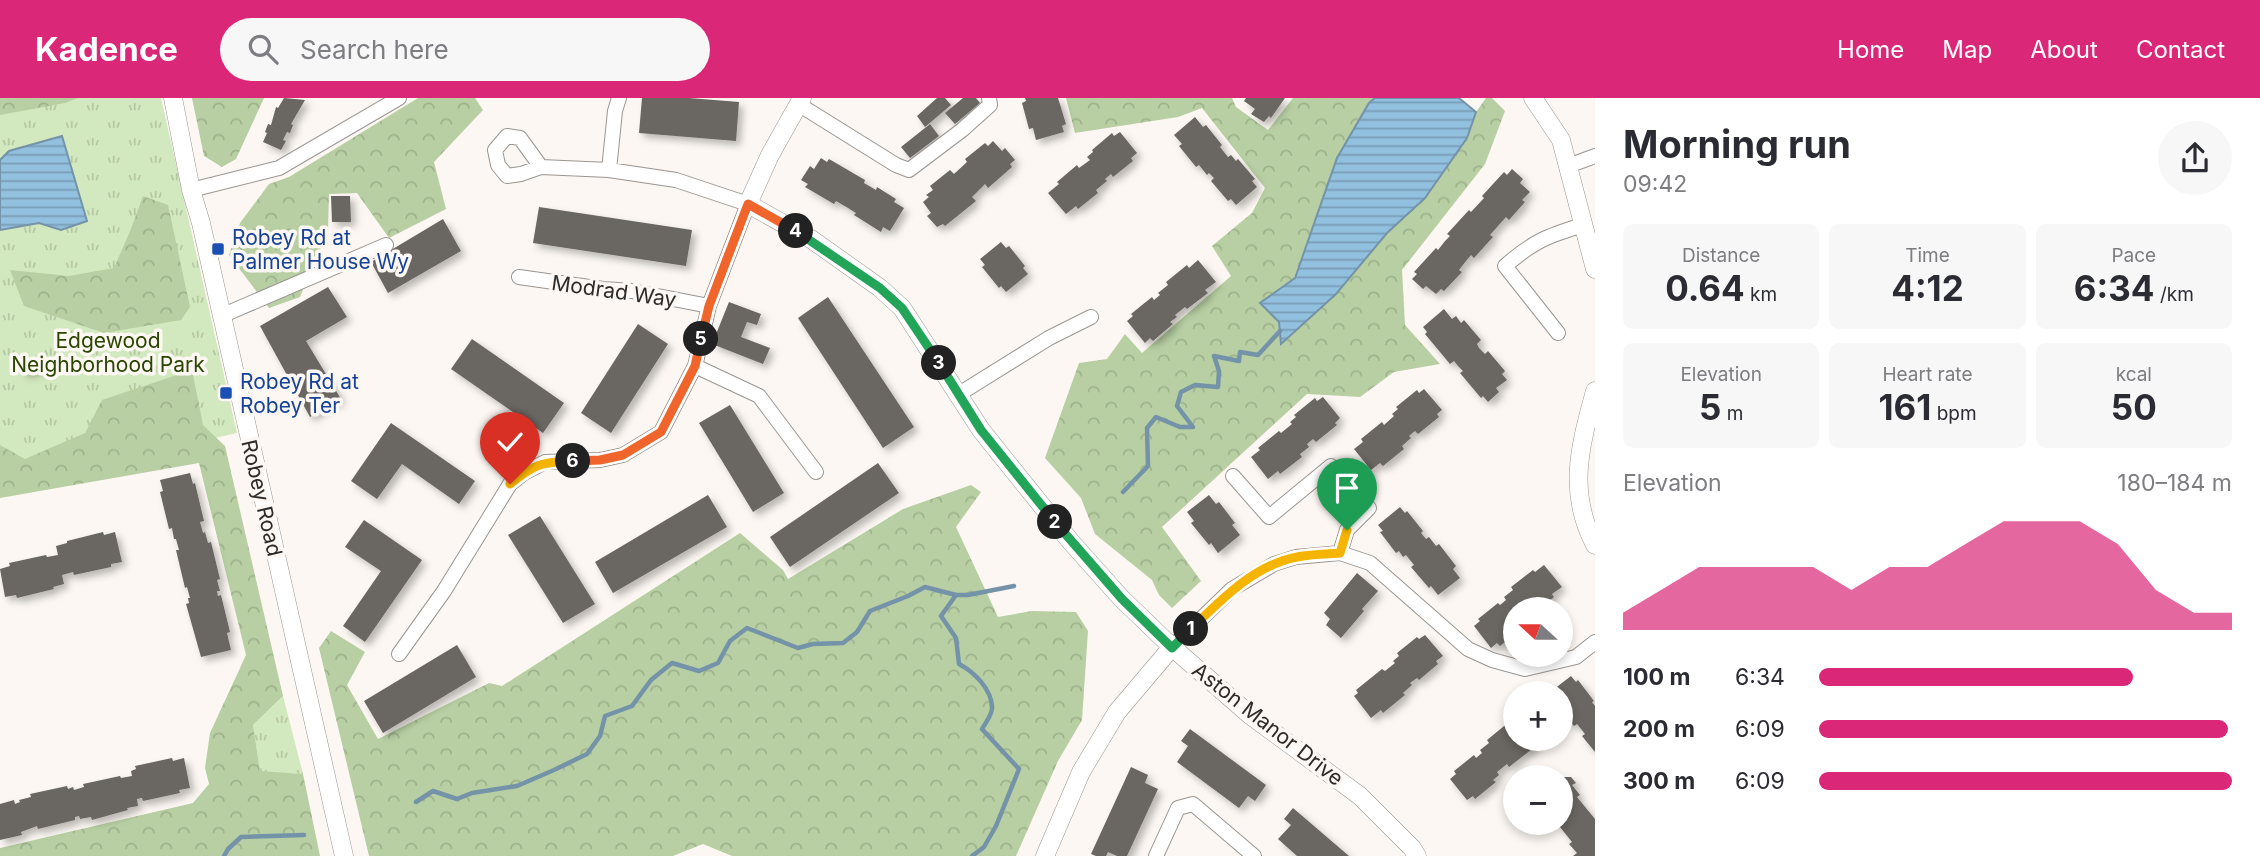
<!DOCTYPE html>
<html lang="en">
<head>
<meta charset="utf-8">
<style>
  body { margin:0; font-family:Inter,sans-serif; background:#f7f7f7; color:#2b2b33; height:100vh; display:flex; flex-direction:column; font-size:26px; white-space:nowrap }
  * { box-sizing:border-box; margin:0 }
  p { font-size:23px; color:#7c7c81 }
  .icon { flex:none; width:38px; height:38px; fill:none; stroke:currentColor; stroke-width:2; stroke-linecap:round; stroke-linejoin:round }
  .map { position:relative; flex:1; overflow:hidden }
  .side { display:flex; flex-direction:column; background:#fff; width:665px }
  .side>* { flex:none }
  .needle { width:46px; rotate:291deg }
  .buttons { position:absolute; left:1503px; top:499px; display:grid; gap:14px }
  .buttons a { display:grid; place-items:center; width:70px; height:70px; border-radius:50%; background:#fff; box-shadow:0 4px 10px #0003; font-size:35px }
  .pin { position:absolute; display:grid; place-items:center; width:60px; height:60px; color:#fff; margin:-72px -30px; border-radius:50% 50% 50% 0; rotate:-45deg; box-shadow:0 0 7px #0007 }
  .pin .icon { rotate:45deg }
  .km { position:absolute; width:35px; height:35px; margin:-18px; border-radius:50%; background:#222; color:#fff; font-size:19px; line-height:35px; text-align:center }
  .round { display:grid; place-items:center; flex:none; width:74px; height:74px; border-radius:37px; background:#f7f7f7 }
  .head { display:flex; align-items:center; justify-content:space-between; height:119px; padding:0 28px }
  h1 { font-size:38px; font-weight:700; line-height:52px }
  .stats { display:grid; grid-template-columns:repeat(3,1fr); gap:10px; height:119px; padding:7px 28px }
  .stats div { display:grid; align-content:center; border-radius:10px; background:#f7f7f7; text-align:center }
  .stats b { font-size:35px; font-weight:700 }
  .stats small { font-size:19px; font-weight:400 }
  .stats p { font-size:19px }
  .chart { height:196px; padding:14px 28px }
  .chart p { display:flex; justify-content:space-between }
  .chart svg { width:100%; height:126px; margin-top:7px; fill:#db2777; opacity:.7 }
  ul { padding:0 28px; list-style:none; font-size:23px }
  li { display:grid; grid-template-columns:112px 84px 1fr; align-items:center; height:52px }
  li i { height:18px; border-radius:9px; background:#db2777 }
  header { display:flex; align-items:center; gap:42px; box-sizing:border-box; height:98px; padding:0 35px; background:#db2777; color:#fff }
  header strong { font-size:33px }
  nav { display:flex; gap:38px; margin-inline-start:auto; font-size:24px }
  .search { width:490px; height:63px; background:#f7f7f7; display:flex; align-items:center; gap:18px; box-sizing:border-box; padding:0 24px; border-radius:38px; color:#7c7c81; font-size:26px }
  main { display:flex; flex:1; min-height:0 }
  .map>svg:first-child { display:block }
  .grass { fill:url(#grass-tufts) }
  .forest { fill:url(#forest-crowns) }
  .water { fill:url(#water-rules); stroke:#7493a9; stroke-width:2 }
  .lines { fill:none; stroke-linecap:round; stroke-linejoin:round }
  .stream { stroke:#7493a9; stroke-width:4.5 }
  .building { fill:#6a6662; filter:url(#shadow) }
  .minor-casing { stroke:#9a9591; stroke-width:16 }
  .tertiary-casing { stroke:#9a9591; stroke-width:19 }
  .minor { stroke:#fff; stroke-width:14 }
  .tertiary { stroke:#fff; stroke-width:18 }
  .split-1-casing { stroke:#fff; stroke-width:14 }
  .split-2-casing { stroke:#fff; stroke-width:14 }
  .split-3-casing { stroke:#fff; stroke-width:14 }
  .split-4-casing { stroke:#fff; stroke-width:14 }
  .split-5-casing { stroke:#fff; stroke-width:14 }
  .split-6-casing { stroke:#fff; stroke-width:14 }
  .split-7-casing { stroke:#fff; stroke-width:14 }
  .split-1 { stroke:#f5b400; stroke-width:9 }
  .split-2 { stroke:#22a559; stroke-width:9 }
  .split-3 { stroke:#22a559; stroke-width:9 }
  .split-4 { stroke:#22a559; stroke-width:9 }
  .split-5 { stroke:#f0652b; stroke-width:9 }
  .split-6 { stroke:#f0652b; stroke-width:9 }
  .split-7 { stroke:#f5b400; stroke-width:9 }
  .transit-dot { fill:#1a4fb4; stroke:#fcf7f2; stroke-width:2.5 }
  .labels { text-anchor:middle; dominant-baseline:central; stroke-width:7; stroke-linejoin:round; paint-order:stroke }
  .transit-label { font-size:21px; fill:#164399; stroke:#fcf7f2; text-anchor:start }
  .street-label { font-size:21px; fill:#2d2b2a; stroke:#fcf7f2 }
  .park-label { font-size:21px; fill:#2b4601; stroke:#fcf7f2 }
</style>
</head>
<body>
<header>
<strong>Kadence</strong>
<div class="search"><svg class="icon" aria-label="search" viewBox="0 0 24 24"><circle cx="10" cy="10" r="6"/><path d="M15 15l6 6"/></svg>Search here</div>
<nav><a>Home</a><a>Map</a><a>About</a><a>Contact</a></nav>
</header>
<main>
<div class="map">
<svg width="1595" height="758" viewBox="0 0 1595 758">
  <defs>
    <pattern id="grass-tufts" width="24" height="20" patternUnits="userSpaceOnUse" patternTransform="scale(1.75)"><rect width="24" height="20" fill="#d2e8be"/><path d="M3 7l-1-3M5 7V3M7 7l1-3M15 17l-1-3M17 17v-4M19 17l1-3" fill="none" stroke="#b5c7a3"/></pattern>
    <pattern id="forest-crowns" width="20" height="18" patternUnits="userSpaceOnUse" patternTransform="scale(1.75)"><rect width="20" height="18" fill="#b7cfa2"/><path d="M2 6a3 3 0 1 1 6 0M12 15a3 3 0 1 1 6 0" fill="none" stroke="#9eb28c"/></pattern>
    <pattern id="water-rules" width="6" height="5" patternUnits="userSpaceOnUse" patternTransform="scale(1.75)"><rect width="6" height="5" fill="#92c0df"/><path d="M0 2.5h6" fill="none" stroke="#789cb5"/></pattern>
    <filter id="shadow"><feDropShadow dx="4.5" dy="4.5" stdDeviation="3.5" flood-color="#0004"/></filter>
  </defs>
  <rect width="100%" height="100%" fill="#fcf7f2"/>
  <path class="grass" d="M0,0H161L237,335L0,389Z
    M283,598L303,676L260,674L253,627Z"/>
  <path class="forest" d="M0,0H78L65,5L0,17Z
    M192,0H264L236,61L222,69L204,58Z
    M418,0H475L483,12L434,64L446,111L389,140L357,95L329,96L328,133L300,199L269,210L229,157L240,125L269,86L289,79Z
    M1066,0H1232L1236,9L1268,32L1293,0H1375L1369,5L1337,60L1294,180L1260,205L1279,224L1281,245L1336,196L1387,135L1425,100L1467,40L1476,14L1486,0H1492L1505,13L1485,66L1402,172L1405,227L1440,266L1394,274L1360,299L1307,296L1162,429L1201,483L1172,510L1159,497L1152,482L1095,436L1081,400L1045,360L1079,265L1107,261L1125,236L1142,255L1231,178L1212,148L1252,115L1265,90L1202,10L1178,19L1075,35Z
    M143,98L168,107L190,209L181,222L104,235L24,208L10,172L69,178L114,170L131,131Z
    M192,272L203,327L225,348L283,598L253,627L260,673L303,676L320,758H0V750L193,705L209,686L205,670L210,635L246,557L199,365L0,400V347L25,361L85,335L102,302Z
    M971,387L981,394L956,429L998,519L1032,513L1076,514L1088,533L1082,622L1058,663L1016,758H732L703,746L673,758H369L319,550L331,533L365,554L347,587L378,641L489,585L502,588L740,435L783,472L788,481L903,411Z"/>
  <path class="water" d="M1375,0H1459L1476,14L1467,40L1425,100L1387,135L1336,196L1281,246L1279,224L1260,205L1295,180L1337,60L1369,5Z
    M62,38L87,123L61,132L39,125L0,132V62L9,53Z"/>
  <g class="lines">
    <path class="stream" d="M1123,394L1148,368L1147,330L1156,319L1180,329H1193L1177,308L1181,294L1195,287L1218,289L1219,273L1214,258L1239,263L1240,254L1258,257L1280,233
      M956,497L941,518L956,540L959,566C974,574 992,591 992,610C992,617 986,624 982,631L1019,671L996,728L984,749L972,758
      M416,704L433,693L457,701L472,695L517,688L554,672L587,656L600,638L605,618L632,608L651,582L672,565L699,573L718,565L730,543L747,530L798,550L813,546L843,545L857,534L870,513L908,498L925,489L956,497H968L1014,488
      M224,758L228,751L241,739L304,737"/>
  </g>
  <path class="building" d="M284,0L305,2L291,26L293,27L290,35L287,34L283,42L286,43L281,52L263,44L267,35L265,34L268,26L271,27L276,9L278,10Z
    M642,0H689L739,4L736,43L639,35Z
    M937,0H945L951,7L925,29L917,18Z
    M963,0H976L980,5L955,26L945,15Z
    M1025,0H1058L1066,26L1062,28L1064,34L1036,42L1033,30L1029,31L1022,5L1026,3Z
    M1246,0H1285L1271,20L1269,18L1264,24L1251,16L1255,11L1244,3Z
    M1195,19L1203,29L1206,27L1222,47L1220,49L1228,59L1231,57L1236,63L1238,61L1255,81L1252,83L1257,89L1236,107L1231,101L1228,103L1211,83L1214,80L1209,75L1207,77L1199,67L1196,69L1179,48L1182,46L1174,37Z
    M930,26L939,38L910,60L901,49Z
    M1120,34L1137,55L1131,60L1133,63L1113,79L1111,76L1105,81L1107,83L1096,92L1098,95L1078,111L1076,108L1066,116L1048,95L1059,86L1057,84L1077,67L1079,70L1090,62L1087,59L1093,54L1092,52L1112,35L1114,38Z
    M993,43L1002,53L1005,50L1015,62L1010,66L1012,69L988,90L985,86L972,99L976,103L945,128L943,126L937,129L927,118L931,115L923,104L929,99L926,97L933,92L930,88L950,72L954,76L967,64L965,61L985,45L988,48Z
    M821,60L827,64L829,61L865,82L864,85L876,92L877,89L896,101L894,104L904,110L890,133L883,129L881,134L854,117L856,115L848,110L836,103L834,106L805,89L808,86L801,82L810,68L814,71Z
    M1512,71L1523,81L1520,85L1530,94L1522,102L1525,104L1509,122L1506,119L1490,137L1493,139L1474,160L1471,157L1466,163L1459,172L1462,174L1444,193L1441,191L1436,196L1426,188L1423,191L1412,181L1417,176L1414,174L1436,150L1438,152L1445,143L1450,138L1447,136L1469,112L1471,114L1484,100L1482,98L1504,74L1507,77Z
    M331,98H350L351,124H332Z
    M539,109L692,132L686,168L533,145Z
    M443,121L461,153L388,195L371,164Z
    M1001,144L1006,150L1009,148L1025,168L1023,170L1028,176L1006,194L1001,188L999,190L982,169L985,167L980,161Z
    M1198,162L1216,184L1205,192L1208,195L1187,211L1185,209L1175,217L1177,219L1170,224L1173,226L1153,243L1150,240L1145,245L1127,223L1133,218L1131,216L1152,199L1154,202L1160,197L1158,195L1168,187L1166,184L1187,167L1189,170Z
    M328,189L347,219L306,243L341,301L310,319L260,228Z
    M828,199L914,329L883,350L798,220Z
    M729,204L761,216L757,227L747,224L741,239L770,250L763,266L712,246Z
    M1444,211L1452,221L1456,218L1461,225L1464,222L1481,242L1477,246L1479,250L1485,256L1488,253L1505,273L1502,276L1507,282L1496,290L1499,294L1488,304L1483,298L1481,300L1460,275L1463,273L1458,268L1454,263L1450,266L1425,236L1427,234L1423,229Z
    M638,226L668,246L611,335L581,315Z
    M472,241L564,305L543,335L451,271Z
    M42,258L46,269L24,276L20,265Z
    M1424,291L1442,312L1437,316L1439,319L1418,336L1415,333L1409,338L1411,340L1402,348L1404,351L1383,368L1380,365L1371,372L1354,351L1363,344L1361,341L1382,324L1384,327L1394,318L1392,316L1398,311L1396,309L1417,292L1419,295Z
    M1323,299L1340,320L1335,325L1337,327L1316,344L1313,341L1307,346L1309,349L1300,356L1302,359L1280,376L1278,373L1268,381L1251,359L1260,352L1258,350L1279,333L1281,335L1292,326L1290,324L1296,319L1294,317L1315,300L1317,303Z
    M730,307L784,395L753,414L699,325Z
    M391,325L475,383L459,406L402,366L377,401L351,383Z
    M878,365L899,395L790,469L770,439Z
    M190,375L193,386L195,385L204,423L200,424L203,435L205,434L208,445L211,444L220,481L217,482L220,493H217L218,498L221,497L230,534L227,535L231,552L201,559L186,506L189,505L188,500H190L187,489L185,490L176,452H179L176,441H174L172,430L169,431L160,394L163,393L160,382Z
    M708,397L727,429L613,495L595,464Z
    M1209,397L1216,406L1219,404L1235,425L1232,427L1240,437L1218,455L1211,445L1209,447L1191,425L1194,423L1187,414Z
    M1400,409L1405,415L1407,413L1423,433L1421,435L1426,441L1429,439L1436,448L1439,446L1456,468L1453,471L1460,480L1438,497L1431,488L1429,490L1411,469L1414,467L1406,457L1403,459L1399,453L1396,455L1380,434L1383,433L1378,427Z
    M540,418L595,506L563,525L508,437Z
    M364,422L422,462L365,544L343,528L381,473L345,449Z
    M103,434L104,437L115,434L122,464L111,466V469L74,477L73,474L62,477L64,486L53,489L54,491L17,500L16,497L5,499L0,471L10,468L9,465L46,457L47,459L58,457L56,448L67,445V443Z
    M1544,467L1562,489L1552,496L1554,499L1540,511H1516V535L1500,548L1497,545L1491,550L1474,528L1480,523L1478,521L1498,505L1500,507L1506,502L1504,499L1513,492L1511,489L1533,472L1535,474Z
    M1357,475L1378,493L1362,511L1364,513L1341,540L1326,527L1330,521L1324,515Z
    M1425,537L1443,558L1436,563L1438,566L1419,582L1417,580L1410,585L1412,587L1403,595L1405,597L1383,615L1381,612L1371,620L1354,598L1358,595L1356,592L1382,571L1385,573L1395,565L1393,563L1399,558L1397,555L1417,539L1419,541Z
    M457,547L476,579L383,635L364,603Z
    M1571,578L1576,584L1578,582L1594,603L1592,604L1595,608V654L1582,638L1585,636L1577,626L1574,628L1569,622L1567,624L1561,617V595H1549Z
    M1516,623V640H1539L1533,645L1536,648L1509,669L1507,666L1497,674L1499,677L1493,682L1496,684L1475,701L1473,698L1467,702L1450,681L1456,676L1454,673L1474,657L1476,660L1482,655L1480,652L1489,645L1487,642L1509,624L1511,627Z
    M1190,631L1266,687L1255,703L1248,698L1239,710L1177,664L1188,648L1181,643Z
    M172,660L173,663L184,660L190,690L179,692L180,695L143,703L142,700L137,701L138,708L127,710L128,712L92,722L91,719L80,721L79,718L75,719V722L38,731L37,728L21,734L22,737L0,742V706L14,702L15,706L20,704L19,702L31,699L30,696L67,688L68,691L73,689L74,692L84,689L83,686L120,678L121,680L132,678L131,673L136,671L135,668Z
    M1131,669L1148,677L1145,685L1158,691L1127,758H1117L1108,754L1106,758H1096L1091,756Z
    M1561,679H1571L1576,685L1572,687L1580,697L1577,699L1595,721V758H1573L1577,755L1569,746L1572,744L1556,724H1561Z
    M1293,710L1349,758H1297L1278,741L1291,727L1284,721Z"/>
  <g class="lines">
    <g class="minor-casing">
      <path id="minor" d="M798,6L896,67L909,72L962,32L990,7L989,0
        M1568,68L1595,58
        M609,72L615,13L619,0
        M191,92L279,70L399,0
        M519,179L603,191L632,193L709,208
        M221,218L386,147
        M1558,235L1505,168C1534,143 1547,138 1583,127
        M695,268L759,298L816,374
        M959,296L1049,240L1091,219
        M1233,378L1269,419L1331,368L1369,410L1347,432L1340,455
        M1172,549L1232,491L1274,466L1296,459L1340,455L1370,465L1468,551L1492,562L1525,571L1576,559L1595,544
        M399,556L444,493L510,386L524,375L545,364L600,362L623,357L661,334L695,268L709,208L748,106L676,82L609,72L541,69L520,40L507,38L495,52L498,67L507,78L521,76L541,69
        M1156,758L1178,710L1193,706L1254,758"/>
    </g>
    <g class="tertiary-casing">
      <path id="tertiary" d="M173,0L191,92L201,125L344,758
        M802,0L770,57L748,106L811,141L880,190L902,210L981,332L1071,444L1122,501L1172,549L1250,617L1360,698L1412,750L1417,758
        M1533,0L1561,42L1595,171
        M1595,293C1580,348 1567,394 1595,447
        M1045,758L1081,674L1117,614L1172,549"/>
    </g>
    <use href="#minor" class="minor"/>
    <use href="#tertiary" class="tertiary"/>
  </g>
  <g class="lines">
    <g class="split-1-casing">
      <path id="split-1" d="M1191,531C1221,502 1254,467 1297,459C1311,456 1326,456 1340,455L1347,432"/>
    </g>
    <g class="split-2-casing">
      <path id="split-2" d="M1055,424L1122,501L1172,550L1191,531"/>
    </g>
    <g class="split-3-casing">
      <path id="split-3" d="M939,265L981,332L1055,424"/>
    </g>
    <g class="split-4-casing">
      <path id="split-4" d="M796,133L880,190L902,210L939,265"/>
    </g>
    <g class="split-5-casing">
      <path id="split-5" d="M701,241L709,208L748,106L796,133"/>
    </g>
    <g class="split-6-casing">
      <path id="split-6" d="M573,363L600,362L623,357L661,334L695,268L701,241"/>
    </g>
    <g class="split-7-casing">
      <path id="split-7" d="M510,386C535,366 541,364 573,363"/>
    </g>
    <use href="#split-1" class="split-1"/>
    <use href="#split-2" class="split-2"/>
    <use href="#split-3" class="split-3"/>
    <use href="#split-4" class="split-4"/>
    <use href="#split-5" class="split-5"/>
    <use href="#split-6" class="split-6"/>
    <use href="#split-7" class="split-7"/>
  </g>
  <g class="transit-dot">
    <rect x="211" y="144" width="14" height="14" rx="3.5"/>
    <rect x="219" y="288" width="14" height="14" rx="3.5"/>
  </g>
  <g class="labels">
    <g class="transit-label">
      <text x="232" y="139">Robey Rd at<tspan x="232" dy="24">Palmer House Wy</tspan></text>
      <text x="240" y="283">Robey Rd at<tspan x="240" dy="24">Robey Ter</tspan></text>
    </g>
    <g class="street-label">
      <text transform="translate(614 193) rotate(8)">Modrad Way</text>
      <text transform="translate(262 400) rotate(77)">Robey Road</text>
      <text transform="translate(1268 626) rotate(38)">Aston Manor Drive</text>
    </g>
    <g class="park-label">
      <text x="108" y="242">Edgewood<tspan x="108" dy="24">Neighborhood Park</tspan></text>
    </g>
  </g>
</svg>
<div class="buttons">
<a><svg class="needle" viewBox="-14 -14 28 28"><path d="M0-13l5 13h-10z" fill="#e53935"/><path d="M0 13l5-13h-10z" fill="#7c7c81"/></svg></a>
<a>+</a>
<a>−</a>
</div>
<div class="pin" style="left:1347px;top:432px;background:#1e9e55"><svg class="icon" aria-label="arrive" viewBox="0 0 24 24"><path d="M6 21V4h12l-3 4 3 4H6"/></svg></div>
<div class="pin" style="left:510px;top:386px;background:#d93025"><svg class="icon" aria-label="check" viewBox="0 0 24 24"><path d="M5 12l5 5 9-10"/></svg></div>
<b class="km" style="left:1191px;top:531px">1</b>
<b class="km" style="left:1055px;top:424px">2</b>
<b class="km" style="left:939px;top:265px">3</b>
<b class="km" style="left:796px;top:133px">4</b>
<b class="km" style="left:701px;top:241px">5</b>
<b class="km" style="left:573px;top:363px">6</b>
</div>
<section class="side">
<div class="head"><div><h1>Morning run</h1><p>09:42</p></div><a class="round"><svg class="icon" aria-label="share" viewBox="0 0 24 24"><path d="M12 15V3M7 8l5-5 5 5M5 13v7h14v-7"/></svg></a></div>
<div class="stats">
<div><p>Distance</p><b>0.64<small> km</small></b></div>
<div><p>Time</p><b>4:12</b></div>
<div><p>Pace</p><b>6:34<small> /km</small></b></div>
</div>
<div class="stats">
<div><p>Elevation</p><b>5<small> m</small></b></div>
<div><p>Heart rate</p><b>161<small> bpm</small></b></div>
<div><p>kcal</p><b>50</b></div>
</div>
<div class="chart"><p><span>Elevation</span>180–184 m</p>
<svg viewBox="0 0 160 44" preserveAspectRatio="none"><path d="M0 44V38L10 30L20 22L30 22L40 22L50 22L60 30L70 22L80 22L90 14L100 6L110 6L120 6L130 14L140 30L150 38L160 38V44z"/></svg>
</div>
<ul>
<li><b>100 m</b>6:34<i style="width:76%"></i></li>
<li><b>200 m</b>6:09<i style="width:99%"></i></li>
<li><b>300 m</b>6:09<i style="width:100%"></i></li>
</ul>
</section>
</main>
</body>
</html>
